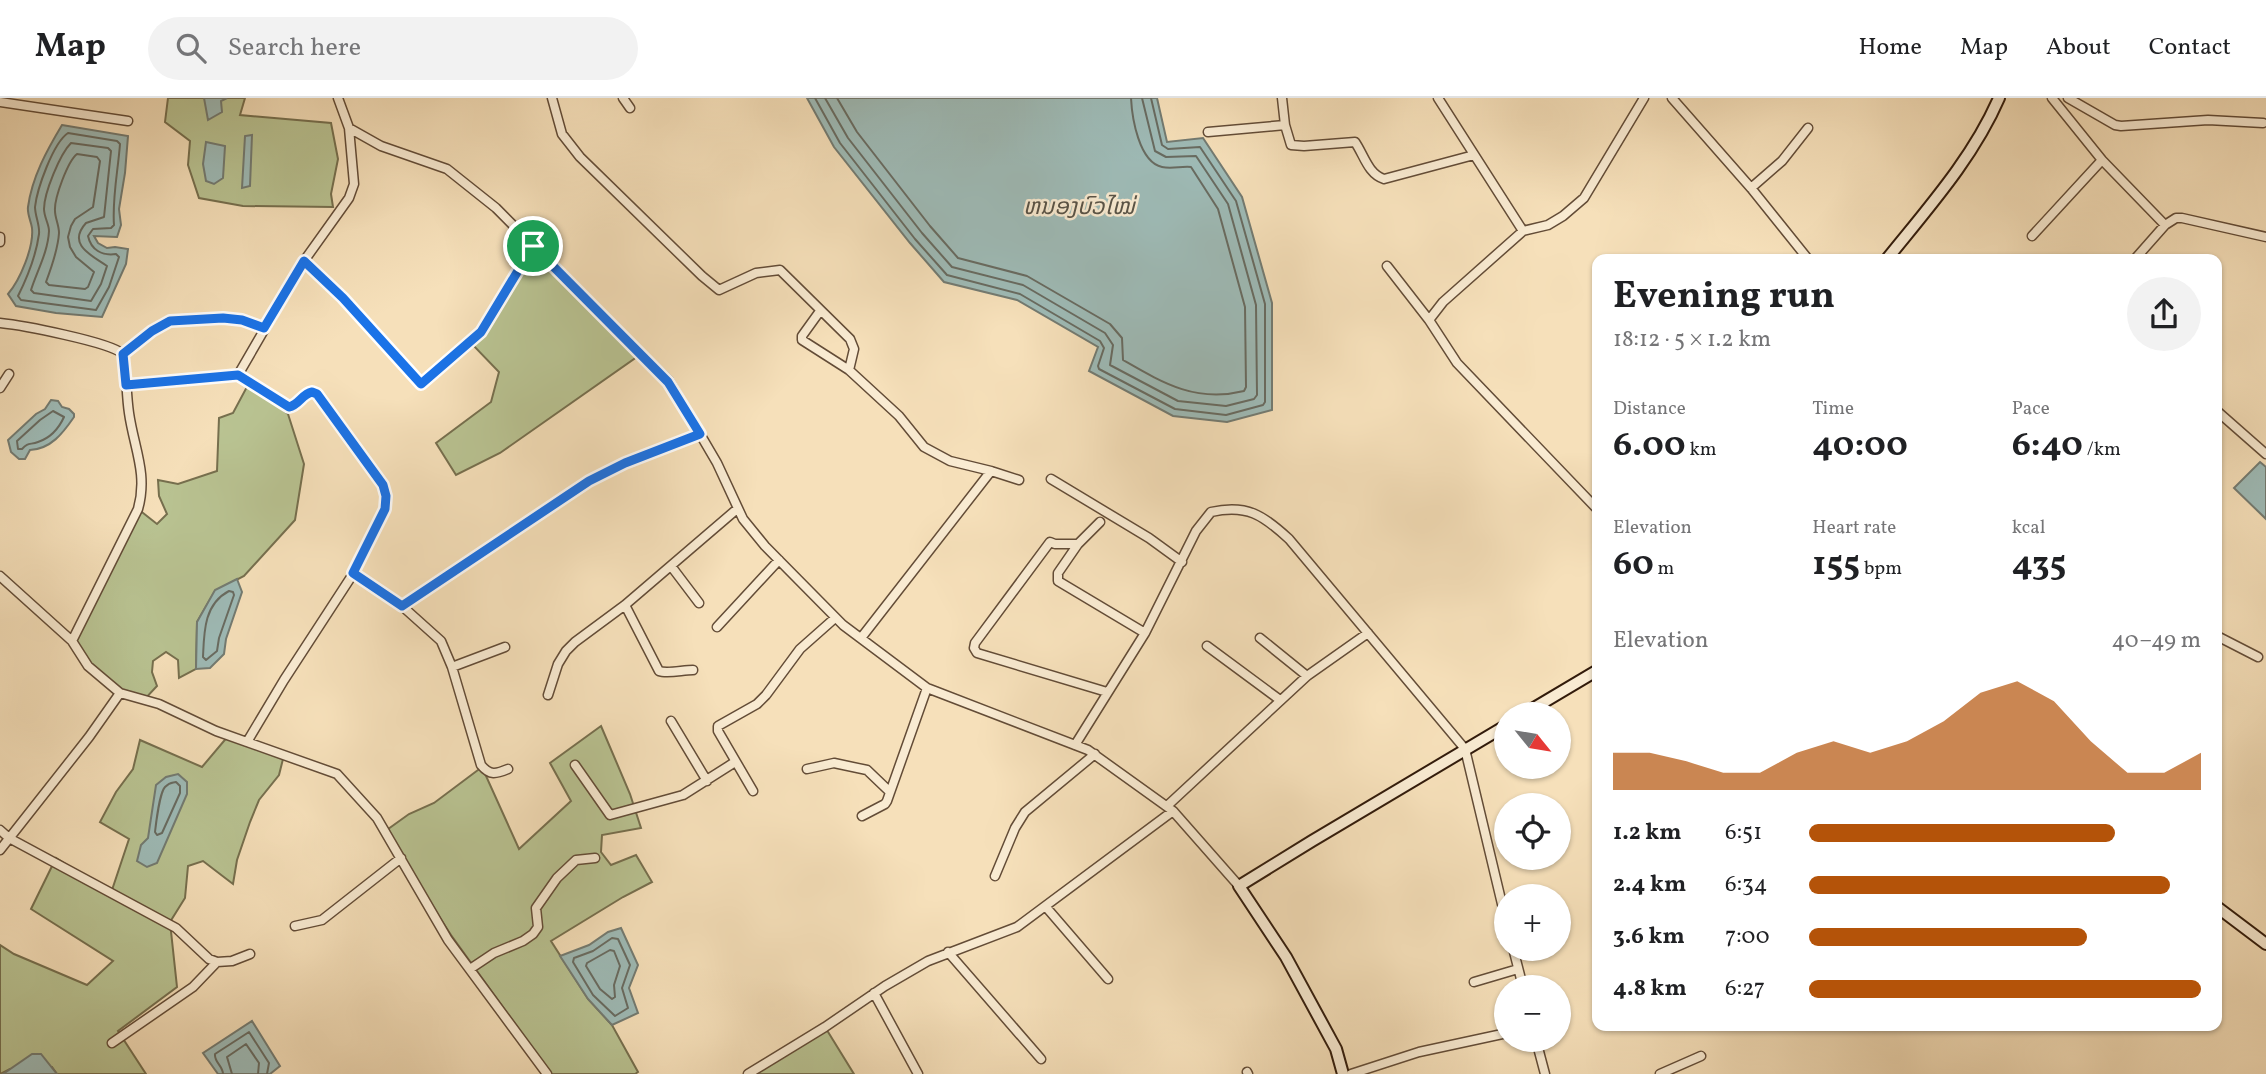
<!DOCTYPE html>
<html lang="en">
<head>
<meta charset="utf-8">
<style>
  body { margin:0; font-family:Vollkorn,"Noto Sans Lao",serif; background:#f2f2f2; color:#202124; height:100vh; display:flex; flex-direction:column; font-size:26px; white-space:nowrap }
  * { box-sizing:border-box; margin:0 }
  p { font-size:23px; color:#757577 }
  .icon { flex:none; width:38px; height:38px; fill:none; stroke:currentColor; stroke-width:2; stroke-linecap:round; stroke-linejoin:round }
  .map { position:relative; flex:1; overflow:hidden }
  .details { position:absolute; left:1592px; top:156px; width:630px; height:777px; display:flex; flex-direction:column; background:#fff; border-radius:14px; box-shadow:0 2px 5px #0004 }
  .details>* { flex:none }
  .needle { width:46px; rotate:120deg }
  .fabs { position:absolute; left:1494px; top:604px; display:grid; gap:14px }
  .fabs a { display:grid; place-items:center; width:77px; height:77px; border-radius:50%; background:#fff; box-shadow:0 2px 5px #0004; font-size:35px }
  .pin { position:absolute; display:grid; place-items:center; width:60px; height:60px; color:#fff; margin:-30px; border:4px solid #fff; border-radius:50%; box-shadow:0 2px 7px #0007 }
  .round { display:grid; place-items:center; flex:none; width:74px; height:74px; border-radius:37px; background:#f2f2f2 }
  .overview { display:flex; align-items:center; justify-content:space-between; height:119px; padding:0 21px }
  h1 { font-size:38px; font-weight:700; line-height:52px }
  .stats { display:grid; grid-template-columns:repeat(3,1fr); gap:10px; height:119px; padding:7px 21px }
  .stats div { display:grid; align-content:center }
  .stats b { font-size:35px; font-weight:700 }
  .stats small { font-size:19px; font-weight:400 }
  .stats p { font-size:19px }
  .chart { height:196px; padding:14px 21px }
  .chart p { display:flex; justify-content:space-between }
  .chart svg { width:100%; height:126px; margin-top:7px; fill:#b45309; opacity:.7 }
  ul { padding:0 21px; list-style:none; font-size:23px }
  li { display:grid; grid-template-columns:112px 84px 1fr; align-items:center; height:52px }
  li i { height:18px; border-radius:9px; background:#b45309 }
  header { display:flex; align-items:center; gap:42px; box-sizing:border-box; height:98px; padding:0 35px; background:#fff; border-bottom:2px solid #e0e0e0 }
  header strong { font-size:33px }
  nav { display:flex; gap:38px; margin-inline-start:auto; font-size:24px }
  .search { width:490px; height:63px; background:#f2f2f2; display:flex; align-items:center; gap:18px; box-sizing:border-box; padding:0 24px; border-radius:38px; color:#757577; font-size:26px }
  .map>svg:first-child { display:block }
  .green { fill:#b9c392; stroke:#766f4e; stroke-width:2 }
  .water { fill:#9ebbb7; stroke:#737b72; stroke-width:2 }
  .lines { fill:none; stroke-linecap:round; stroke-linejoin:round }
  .shore { stroke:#686b61; stroke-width:2 }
  .street-casing { stroke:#634c37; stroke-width:11 }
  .secondary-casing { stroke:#321b0b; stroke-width:14 }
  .street { stroke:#f9ebd2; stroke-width:8 }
  .secondary { stroke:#f9ebd2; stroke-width:10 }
  .route-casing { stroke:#fff; stroke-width:14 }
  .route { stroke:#1a73e8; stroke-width:9 }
  .labels { text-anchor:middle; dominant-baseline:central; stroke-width:5; stroke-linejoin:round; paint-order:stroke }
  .water-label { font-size:23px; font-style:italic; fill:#585347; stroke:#f9ebd2 }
</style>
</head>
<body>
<header>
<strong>Map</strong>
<div class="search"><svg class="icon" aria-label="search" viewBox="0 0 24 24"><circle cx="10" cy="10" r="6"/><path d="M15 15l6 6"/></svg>Search here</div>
<nav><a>Home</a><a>Map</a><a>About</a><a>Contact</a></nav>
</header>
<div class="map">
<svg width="2266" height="976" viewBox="0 0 2266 976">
  <rect width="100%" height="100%" fill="#f6e0ba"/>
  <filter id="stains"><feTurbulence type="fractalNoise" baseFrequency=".00286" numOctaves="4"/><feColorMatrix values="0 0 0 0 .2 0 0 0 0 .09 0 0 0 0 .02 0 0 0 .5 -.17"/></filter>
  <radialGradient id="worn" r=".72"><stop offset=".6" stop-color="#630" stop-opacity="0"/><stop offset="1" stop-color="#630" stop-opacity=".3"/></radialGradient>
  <path class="green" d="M168,0H245L240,17L331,25L338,61L331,96L333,109L243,108L199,100L188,67L190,43L165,24Z
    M533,148L641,256L500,355L456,377L436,345L491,304L499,274L469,243Z
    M249,285L288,316L304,366L295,422L244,478L215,493L197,524L196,571L179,580L178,562L166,554L153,563L152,574L157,588L144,602C111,597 91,568 72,543L138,411L157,426L167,416L159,398L158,382L178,386L217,373L219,320L233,315Z
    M601,628L630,696L641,730L602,737L601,754L611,767L636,757L652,784L623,799L551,843L588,901L612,927L638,974L635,976H551L451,837L384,734L409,716L434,705L482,669L519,751L571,703L550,665Z
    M229,637L284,657L279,677L259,702L250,724L237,762L233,786L203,763L188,768L185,800L170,824L177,889L118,933L146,976H57L52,969L10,971L0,976V847L14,856L87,887L113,863L31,811L56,760L111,795L129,741L100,724L116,694L133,671L140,642L202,669Z
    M825,929L854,976H754Z"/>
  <path class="water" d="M204,0H227L221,3L222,14L208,22Z
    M807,0H1157L1167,44L1203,40L1242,99L1272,205V312L1227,324L1173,318L1089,273L1098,249L1017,202L944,184L910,145L834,49Z
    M62,27L128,38L125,75L119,111L121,127L117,139L94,138L98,145L107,150L115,149L128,151L126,166L102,219L56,215L16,208L8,196C20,182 34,149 32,130C31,123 27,116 28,109C32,79 47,52 62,27Z
    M252,37L250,88L242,90L245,38Z
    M206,44L225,48L223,80L214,86L206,83L203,66Z
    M51,302L58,303L62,309L69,311L74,316V319C63,335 51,351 30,352L25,361H19L11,354L8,342L36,316L45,311Z
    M2260,364L2266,369V421L2234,390Z
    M237,481L242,494L226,541L224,556L210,570L196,571L197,524L215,492Z
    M178,676L187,684V696L157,765L147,769L137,763L141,747L148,740L156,687L166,679Z
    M621,830L638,867L629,890L638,915L612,927L588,901L560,858L589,847L608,834Z
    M252,923L280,968L270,976H218L203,955Z
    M32,956H41L57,976H3Z"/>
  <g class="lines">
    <path class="shore" d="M815,0L840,45L915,141L947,177L1020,196L1100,243L1104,250L1098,268L1099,271L1175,311L1226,317L1263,307L1265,304V206L1236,103L1200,49L1168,51L1162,47L1151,0
      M825,0L848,40L922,135L952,169L1023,187L1105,235L1113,247L1110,267L1178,303L1226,308L1254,301L1257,297L1256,207L1228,106L1196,58L1166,59L1155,53L1142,0
      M837,0L857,34L930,128L958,160L1027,178L1110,226L1122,240L1123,262C1163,285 1196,305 1244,293L1246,289L1245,209L1218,111L1191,69C1182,68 1172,71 1162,69C1139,64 1132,20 1131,0
      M68,35L117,43L120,46C118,73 112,100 114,127L111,130L93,131L88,138C91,152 102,158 116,156L119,159L109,189L96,212L21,202L18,198C28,178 36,158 39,136C40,127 35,118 35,109C37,91 53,45 68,35Z
      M71,45L108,50L111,53L104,119L86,125C66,147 93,158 107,168L101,186L91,203L34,195L31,192C37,173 48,154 49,133C49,126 44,119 44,111C44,95 60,56 71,45Z
      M77,56L97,59L100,63L93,109L75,121L71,128L68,139L70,149L76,159L94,174L88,189L85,191L49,187L46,184C52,168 58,151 59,135C59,127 55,120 55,113C54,100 68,63 77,56Z
      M53,313L64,319C59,330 50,340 38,344C30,347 28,344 22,351H18L17,343L40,322Z
      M229,493L233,494L234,497L219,540L217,553L206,562L203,559C204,534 204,506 229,493Z
      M176,684L180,688V695L162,735L157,737L155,734C156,725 160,694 165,689C170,684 171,685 176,684Z
      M612,840L618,841L630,867L622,890L628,910L615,918L593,897L573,864L574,860L593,853Z
      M610,852L614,853L620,868L614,887L615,899L612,901L600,891L586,868L587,865Z
      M223,976C223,968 214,964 215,956L249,934L269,965L267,976
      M232,976L227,959L246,946L259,965L258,976"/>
    <g class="street-casing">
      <path id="street" d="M338,0L349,30L381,48L447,71L496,110L641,256L669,283L717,365L743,421L765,448L843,527L927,590L1088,652L1173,713
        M552,0L562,36L580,59L702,178L719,192L756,175L780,172L850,241L854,251L849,272L899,318L924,349L950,363L991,373
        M623,0L630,10
        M1282,0L1285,27L1291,47L1304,48L1355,44C1364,57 1368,76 1384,81L1474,57
        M1438,0L1523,133
        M1672,0L1751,90L1808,161
        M2052,0L2102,62L2165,127L2176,120H2182L2266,139
        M2068,0L2115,27L2121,28L2208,22L2263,25
        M0,4L128,23
        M1208,34L1285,27
        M1751,90L1782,63L1808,30
        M2032,138L2102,62
        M0,139V144
        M2135,161L2165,127
        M304,163L343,200L421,286L481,234L533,148
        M1387,168L1429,222L1457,265L1598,412
        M820,213L802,238V242L849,272
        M1429,222L1443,204L1523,133L1548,127L1563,118L1584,100L1644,0
        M0,225C21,227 110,244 123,256C127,275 126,295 129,315C134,350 148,376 138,411L72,543
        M123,256L152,233L170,223L223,220L242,222L264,230
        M238,277L304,163L349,100L354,86L349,30
        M126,287L238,277L289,309C299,307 303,296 312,294L317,296L383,387L386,398L385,411L353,476L284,582L247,644
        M0,290L9,276
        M2217,313L2266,356
        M1051,381L1149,440L1182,464
        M1100,424L1078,446H1055L1050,444L975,545L974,550L977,555L1107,594
        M1078,446L1058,475V483L1145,535
        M671,468L699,505
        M353,476L402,508L441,543L452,569L481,667C490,678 496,676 508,671
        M0,478L72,543L88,568L120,595L159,606L216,633L337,676L377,720L448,842L547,976
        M625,507L659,573C667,576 683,572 693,572
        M402,508L589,383L625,365L700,336
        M717,529L779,462
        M2217,538L2258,559
        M861,540L991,373L1019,382
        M1260,540L1307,578
        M1207,548L1280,602
        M452,569L505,549
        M548,597L558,566L566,553L575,544L625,507L737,411
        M671,623L707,683
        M1075,647L1145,535L1196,433L1211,414C1247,406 1263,417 1289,441L1465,651L1507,827
        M575,667L610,717L683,697L735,664
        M807,671L834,665L867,672L890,694
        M753,693L718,633V628L757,606L766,597L800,551L835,520
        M1167,708L1307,578L1368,535
        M862,718L885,706L887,703L927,590
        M0,732L9,740L176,830L209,861L217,864L232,863L250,856
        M0,752L89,639L120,595
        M995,778L1015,730L1025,714L1095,656
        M1046,809L1108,881
        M295,828L322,822L401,760
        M1513,850L1523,889
        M948,854L1041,961
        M470,871L494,855L523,843L533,836L538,829L536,810L557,780L576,762L595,760
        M1474,884L1518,871
        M874,895L918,976
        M1536,942L1545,976
        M112,945L193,889L217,864
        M1247,974L1248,976
        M748,976L825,929L885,888L928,863L1017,829L1173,713L1239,788
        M1351,976L1419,954L1507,935
        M1660,976L1701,958"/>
    </g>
    <g class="secondary-casing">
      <path id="secondary" d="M1887,161C1928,110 1973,60 1999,0
        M1524,616L1598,572
        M2217,809L2266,846
        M1343,976L1336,951L1286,859L1239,788L1312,743L1507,627"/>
    </g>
    <use href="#street" class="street"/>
    <use href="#secondary" class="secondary"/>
  </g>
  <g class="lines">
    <g class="route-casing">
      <path id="route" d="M533,148L668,284L700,336L625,365L589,383L402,508L353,475L385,411L386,398L383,387L317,296L312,294C302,296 299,307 289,309L238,277L126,287L123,256L152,233L170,223L223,220L242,222L264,230L304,163L343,200L421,286L481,234Z"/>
    </g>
    <use href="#route" class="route"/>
  </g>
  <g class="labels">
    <g class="water-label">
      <text x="1079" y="110">ຫນອງບົວໄໝ່</text>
    </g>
  </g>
  <rect width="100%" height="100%" filter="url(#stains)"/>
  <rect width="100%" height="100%" fill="url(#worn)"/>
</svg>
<div class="fabs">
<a><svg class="needle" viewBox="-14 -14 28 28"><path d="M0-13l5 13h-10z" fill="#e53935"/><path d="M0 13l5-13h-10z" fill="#757577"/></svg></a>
<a><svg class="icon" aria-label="locate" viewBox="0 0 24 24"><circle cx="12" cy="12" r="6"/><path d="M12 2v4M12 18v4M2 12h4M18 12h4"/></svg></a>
<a>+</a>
<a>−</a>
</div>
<div class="pin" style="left:533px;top:148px;background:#1e9e55"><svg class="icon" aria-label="arrive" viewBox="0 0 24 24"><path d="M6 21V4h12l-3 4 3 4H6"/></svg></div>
<section class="details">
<div class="overview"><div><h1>Evening run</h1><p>18:12 · 5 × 1.2 km</p></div><a class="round"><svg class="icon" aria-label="share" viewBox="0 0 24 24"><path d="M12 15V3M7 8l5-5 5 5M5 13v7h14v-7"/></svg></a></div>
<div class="stats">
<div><p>Distance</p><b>6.00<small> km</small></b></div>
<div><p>Time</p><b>40:00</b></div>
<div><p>Pace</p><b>6:40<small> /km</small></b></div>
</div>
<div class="stats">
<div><p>Elevation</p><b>60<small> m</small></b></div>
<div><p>Heart rate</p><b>155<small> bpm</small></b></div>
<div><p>kcal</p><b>435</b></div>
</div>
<div class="chart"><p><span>Elevation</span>40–49 m</p>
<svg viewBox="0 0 160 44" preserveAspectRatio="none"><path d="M0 44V31L10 31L20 34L30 38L40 38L50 31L60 27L70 31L80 27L90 20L100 10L110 6L120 13L130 27L140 38L150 38L160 31V44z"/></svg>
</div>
<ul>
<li><b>1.2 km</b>6:51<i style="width:78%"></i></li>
<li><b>2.4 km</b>6:34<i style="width:92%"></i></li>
<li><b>3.6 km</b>7:00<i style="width:71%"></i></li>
<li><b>4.8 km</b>6:27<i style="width:100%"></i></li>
</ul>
</section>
</div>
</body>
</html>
